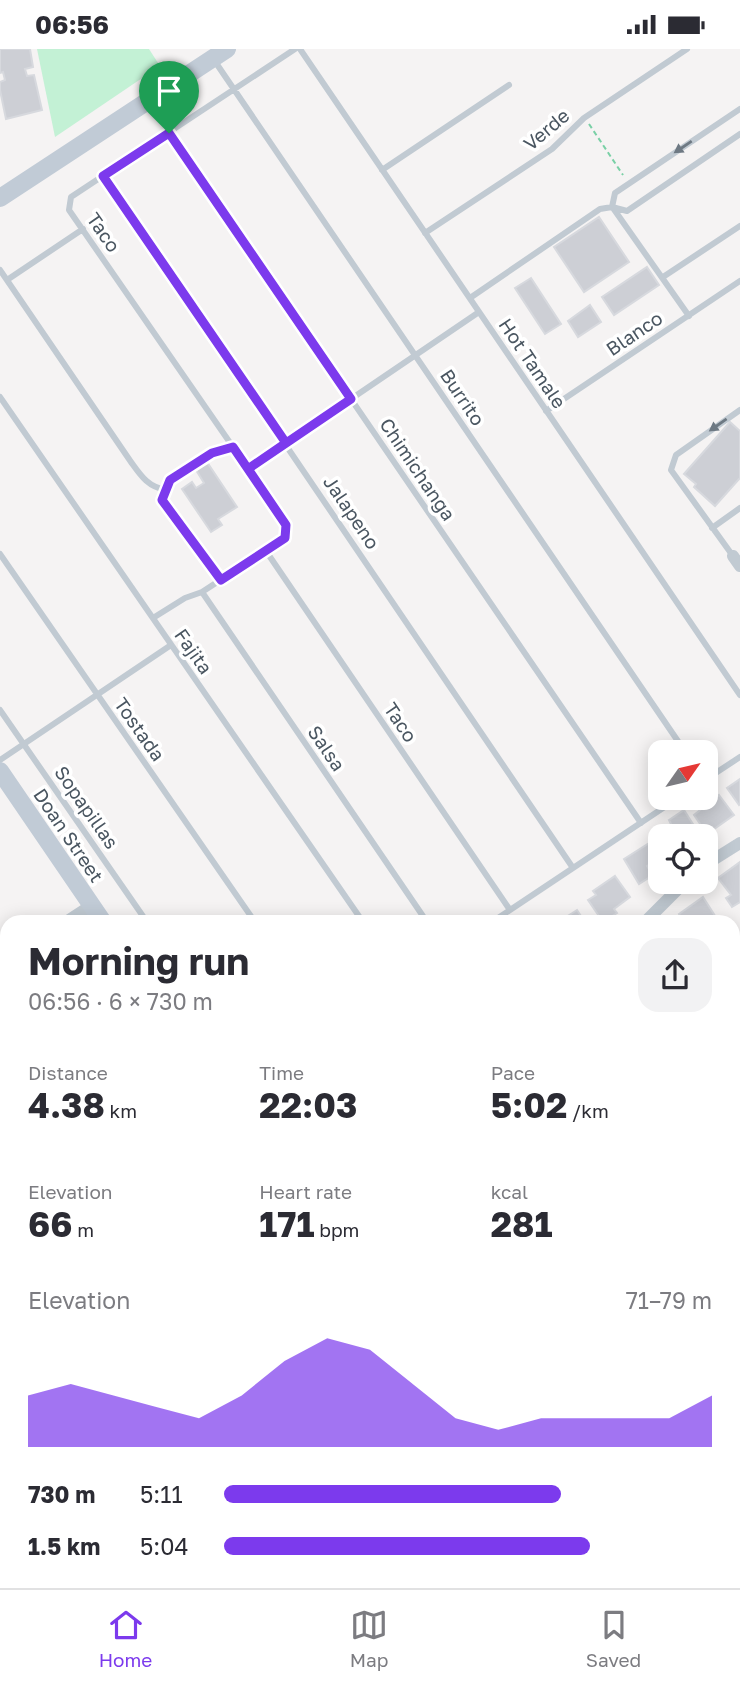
<!DOCTYPE html>
<html lang="en">
<head>
<meta charset="utf-8">
<style>
  body { margin:0; font-family:"Golos Text",sans-serif; background:#f2f2f3; color:#2b2b33; height:100vh; display:flex; flex-direction:column; font-size:26px; white-space:nowrap }
  * { box-sizing:border-box; margin:0 }
  p { font-size:23px; color:#7c7c81 }
  .icon { flex:none; width:38px; height:38px; fill:none; stroke:currentColor; stroke-width:2; stroke-linecap:round; stroke-linejoin:round }
  .map { position:relative; flex:1; overflow:hidden }
  .drawer { position:absolute; left:0px; top:866px; width:740px; height:674px; display:flex; flex-direction:column; background:#fff; border-radius:21px 21px 0 0; box-shadow:0 4px 18px #0003 }
  .drawer>* { flex:none }
  .needle { width:46px; rotate:56deg }
  .buttons { position:absolute; left:648px; top:691px; display:grid; gap:14px }
  .buttons a { display:grid; place-items:center; width:70px; height:70px; border-radius:14px; background:#fff; box-shadow:0 4px 18px #0003; font-size:35px }
  .pin { position:absolute; display:grid; place-items:center; width:60px; height:60px; color:#fff; margin:-72px -30px; border-radius:50% 50% 50% 0; rotate:-45deg; box-shadow:0 0 7px #0007 }
  .pin .icon { rotate:45deg }
  .round { display:grid; place-items:center; flex:none; width:74px; height:74px; border-radius:21px; background:#f2f2f3 }
  .head { display:flex; align-items:center; justify-content:space-between; height:119px; padding:0 28px }
  h1 { font-size:38px; font-weight:700; line-height:52px }
  .metrics { display:grid; grid-template-columns:repeat(3,1fr); gap:10px; height:119px; padding:7px 28px }
  .metrics div { display:grid; align-content:center }
  .metrics b { font-size:35px; font-weight:700 }
  .metrics small { font-size:19px; font-weight:400 }
  .metrics p { font-size:19px }
  .chart { height:196px; padding:14px 28px }
  .chart p { display:flex; justify-content:space-between }
  .chart svg { width:100%; height:126px; margin-top:7px; fill:#7c3aed; opacity:.7 }
  ul { padding:0 28px; list-style:none; font-size:23px }
  li { display:grid; grid-template-columns:112px 84px 1fr; align-items:center; height:52px }
  li i { height:18px; border-radius:9px; background:#7c3aed }
  .status { display:flex; justify-content:space-between; align-items:center; height:49px; padding:0 35px; background:#fff; direction:ltr }
  .status svg { height:19px; fill:currentColor }
  .dock { display:flex; justify-content:space-around; align-items:center; height:98px; border-top:2px solid #e1e1e2; background:#fff; font-size:19px; color:#7c7c81 }
  .dock a { display:grid; justify-items:center; gap:4px }
  .dock .on { color:#7c3aed }
  .map>svg:first-child { display:block }
  .education { fill:#e6e4e5 }
  .green { fill:#c3f1d5 }
  .building { fill:#cdcfd5; stroke:#d7d9de; stroke-width:2 }
  .lines { fill:none; stroke-linecap:round; stroke-linejoin:round }
  .path { stroke:#7ad0a6; stroke-width:2; stroke-dasharray:5 3.5; stroke-linecap:butt }
  .lane { stroke:#c1cad2; stroke-width:6 }
  .street { stroke:#c1cad2; stroke-width:12 }
  .secondary { stroke:#c1cbd6; stroke-width:18 }
  .oneway { fill:#6e7983 }
  .route-casing { stroke:#fff; stroke-width:14 }
  .route { stroke:#7c3aed; stroke-width:9 }
  .labels { text-anchor:middle; dominant-baseline:central; stroke-width:7; stroke-linejoin:round; paint-order:stroke }
  .street-label { font-size:19px; fill:#4a5661; stroke:#fff }
</style>
</head>
<body>
<div class="status"><b>06:56</b><svg viewBox="0 0 49 12"><path d="M0 12V9h3v3zM5 12V6h3v6zM10 12V3h3v9zM15 12V0h3v12zM26 1h20v11H26zM47 4h2v5h-2z"/></svg></div>
<div class="map">
<svg width="740" height="1539" viewBox="0 0 740 1539">
  <rect width="100%" height="100%" fill="#f5f3f3"/>
  <path class="education" d="M740,920V1324L733,1328V924Z"/>
  <path class="green" d="M37,0H149L160,17L55,88Z"/>
  <path class="building" d="M0,0H30L33,18L25,20L27,27L34,26L42,61L6,70L0,41V33L5,31L3,23L0,24Z
    M599,168L629,213L584,243L554,198Z
    M647,218L659,236L614,266L602,248Z
    M531,229L561,275L545,285L515,239Z
    M590,256L601,273L578,288L568,272Z
    M730,373L740,382V429L715,457L694,438L696,435L684,425Z
    M207,413L237,458L218,470L222,476L211,483L182,440L192,433L196,439L204,434L196,421Z
    M740,730V755L739,756L727,739Z
    M719,746L734,766L707,785L694,766Z
    M684,761L698,783L691,788H664L660,782L671,775L669,771Z
    M651,793L660,809L647,817L653,826L639,835L624,810Z
    M740,813V853L732,858L726,849L731,846L718,829Z
    M615,827L630,848L614,860L617,864L603,873L588,851L596,846L593,842Z
    M703,848L719,873H684L679,865Z
    M577,861L585,873H565L563,870Z
    M740,1015V1240L733,1239V1049Z
    M740,1370V1401L737,1402L733,1397V1374Z
    M740,1501V1532H739L733,1525V1505Z
    M582,1533H613L617,1539H587Z
    M693,1533H707L709,1536L714,1533L718,1539H684Z"/>
  <g class="lines">
    <path class="path" d="M589,75L623,126"/>
    <path class="lane" d="M300,0L740,646
      M214,11L686,704
      M169,84L641,774
      M382,121L509,36
      M103,127L573,819
      M612,158L615,144L740,60
      M613,159L689,267
      M425,184L552,100L584,69L687,0
      M0,221L131,413C141,427 148,438 166,441
      M663,228L740,177
      M7,231L83,180
      M470,249L600,160L612,158L627,162L740,85
      M0,348L363,873
      M546,362L740,232
      M248,420L479,263
      M712,479L740,459
      M266,502L510,861
      M0,505L255,873
      M733,507L671,421L676,406L740,361
      M221,531L162,451L170,431L212,404L233,398
      M202,543L427,873
      M153,569L185,549L202,543L285,489L287,476L69,161L71,148L295,0
      M0,661L147,873
      M0,711L171,596
      M705,731L740,708
      M492,873L678,749
      M733,988L740,987
      M733,1297L740,1293"/>
    <path class="street" d="M733,507L740,517
      M705,816L740,794
      M66,873L92,856
      M645,873L685,833
      M0,927L7,922
      M733,1439L740,1449
      M643,1533L647,1539"/>
    <path class="secondary" d="M0,149L227,0
      M0,722L103,873
      M733,1349L740,1344
      M446,1539L455,1533"/>
  </g>
  <defs><path id="oneway-solid" d="M-6-.8H1V-3.2L6.5 0L1 3.2V.8H-6Z" transform="scale(1.75)"/></defs>
  <g class="oneway">
    <use href="#oneway-solid" transform="translate(683 98) rotate(146)"/>
    <use href="#oneway-solid" transform="translate(718 376) rotate(145)"/>
  </g>
  <g class="lines">
    <g class="route-casing">
      <path id="route" d="M169,84L351,350L248,420L233,398L212,404L170,431L162,451L221,531L285,489L286,476L248,420L286,394L103,127L169,84"/>
    </g>
    <use href="#route" class="route"/>
  </g>
  <g class="labels">
    <g class="street-label">
      <text transform="translate(546 80) rotate(-40)">Verde</text>
      <text transform="translate(104 183) rotate(55)">Taco</text>
      <text transform="translate(634 284) rotate(-34)">Blanco</text>
      <text transform="translate(533 314) rotate(56)">Hot Tamale</text>
      <text transform="translate(463 348) rotate(56)">Burrito</text>
      <text transform="translate(418 420) rotate(56)">Chimichanga</text>
      <text transform="translate(352 463) rotate(56)">Jalapeno</text>
      <text transform="translate(194 602) rotate(55)">Fajita</text>
      <text transform="translate(401 673) rotate(56)">Taco</text>
      <text transform="translate(140 680) rotate(55)">Tostada</text>
      <text transform="translate(327 699) rotate(56)">Salsa</text>
      <text transform="translate(87 758) rotate(55)">Sopapillas</text>
      <text transform="translate(69 786) rotate(56)">Doan Street</text>
    </g>
  </g>
</svg>
<div class="buttons">
<a><svg class="needle" viewBox="-14 -14 28 28"><path d="M0-13l5 13h-10z" fill="#e53935"/><path d="M0 13l5-13h-10z" fill="#7c7c81"/></svg></a>
<a><svg class="icon" aria-label="locate" viewBox="0 0 24 24"><circle cx="12" cy="12" r="6"/><path d="M12 2v4M12 18v4M2 12h4M18 12h4"/></svg></a>
</div>
<div class="pin" style="left:169px;top:84px;background:#1e9e55"><svg class="icon" aria-label="arrive" viewBox="0 0 24 24"><path d="M6 21V4h12l-3 4 3 4H6"/></svg></div>
<section class="drawer">
<div class="head"><div><h1>Morning run</h1><p>06:56 · 6 × 730 m</p></div><a class="round"><svg class="icon" aria-label="share" viewBox="0 0 24 24"><path d="M12 15V3M7 8l5-5 5 5M5 13v7h14v-7"/></svg></a></div>
<div class="metrics">
<div><p>Distance</p><b>4.38<small> km</small></b></div>
<div><p>Time</p><b>22:03</b></div>
<div><p>Pace</p><b>5:02<small> /km</small></b></div>
</div>
<div class="metrics">
<div><p>Elevation</p><b>66<small> m</small></b></div>
<div><p>Heart rate</p><b>171<small> bpm</small></b></div>
<div><p>kcal</p><b>281</b></div>
</div>
<div class="chart"><p><span>Elevation</span>71–79 m</p>
<svg viewBox="0 0 160 44" preserveAspectRatio="none"><path d="M0 44V26L10 22L20 26L30 30L40 34L50 26L60 14L70 6L80 10L90 22L100 34L110 38L120 34L130 34L140 34L150 34L160 26V44z"/></svg>
</div>
<ul>
<li><b>730 m</b>5:11<i style="width:69%"></i></li>
<li><b>1.5 km</b>5:04<i style="width:75%"></i></li>
</ul>
</section>
</div>
<nav class="dock">
<a class="on"><svg class="icon" aria-label="home" viewBox="0 0 24 24"><path d="M3 11l9-7 9 7M6 9v11h12V9"/></svg>Home</a>
<a><svg class="icon" aria-label="map" viewBox="0 0 24 24"><path d="M3 6l6-2 6 2 6-2v14l-6 2-6-2-6 2zM9 4v14M15 6v14"/></svg>Map</a>
<a><svg class="icon" aria-label="saved" viewBox="0 0 24 24"><path d="M7 4h10v16l-5-4-5 4z"/></svg>Saved</a>
</nav>
</body>
</html>
